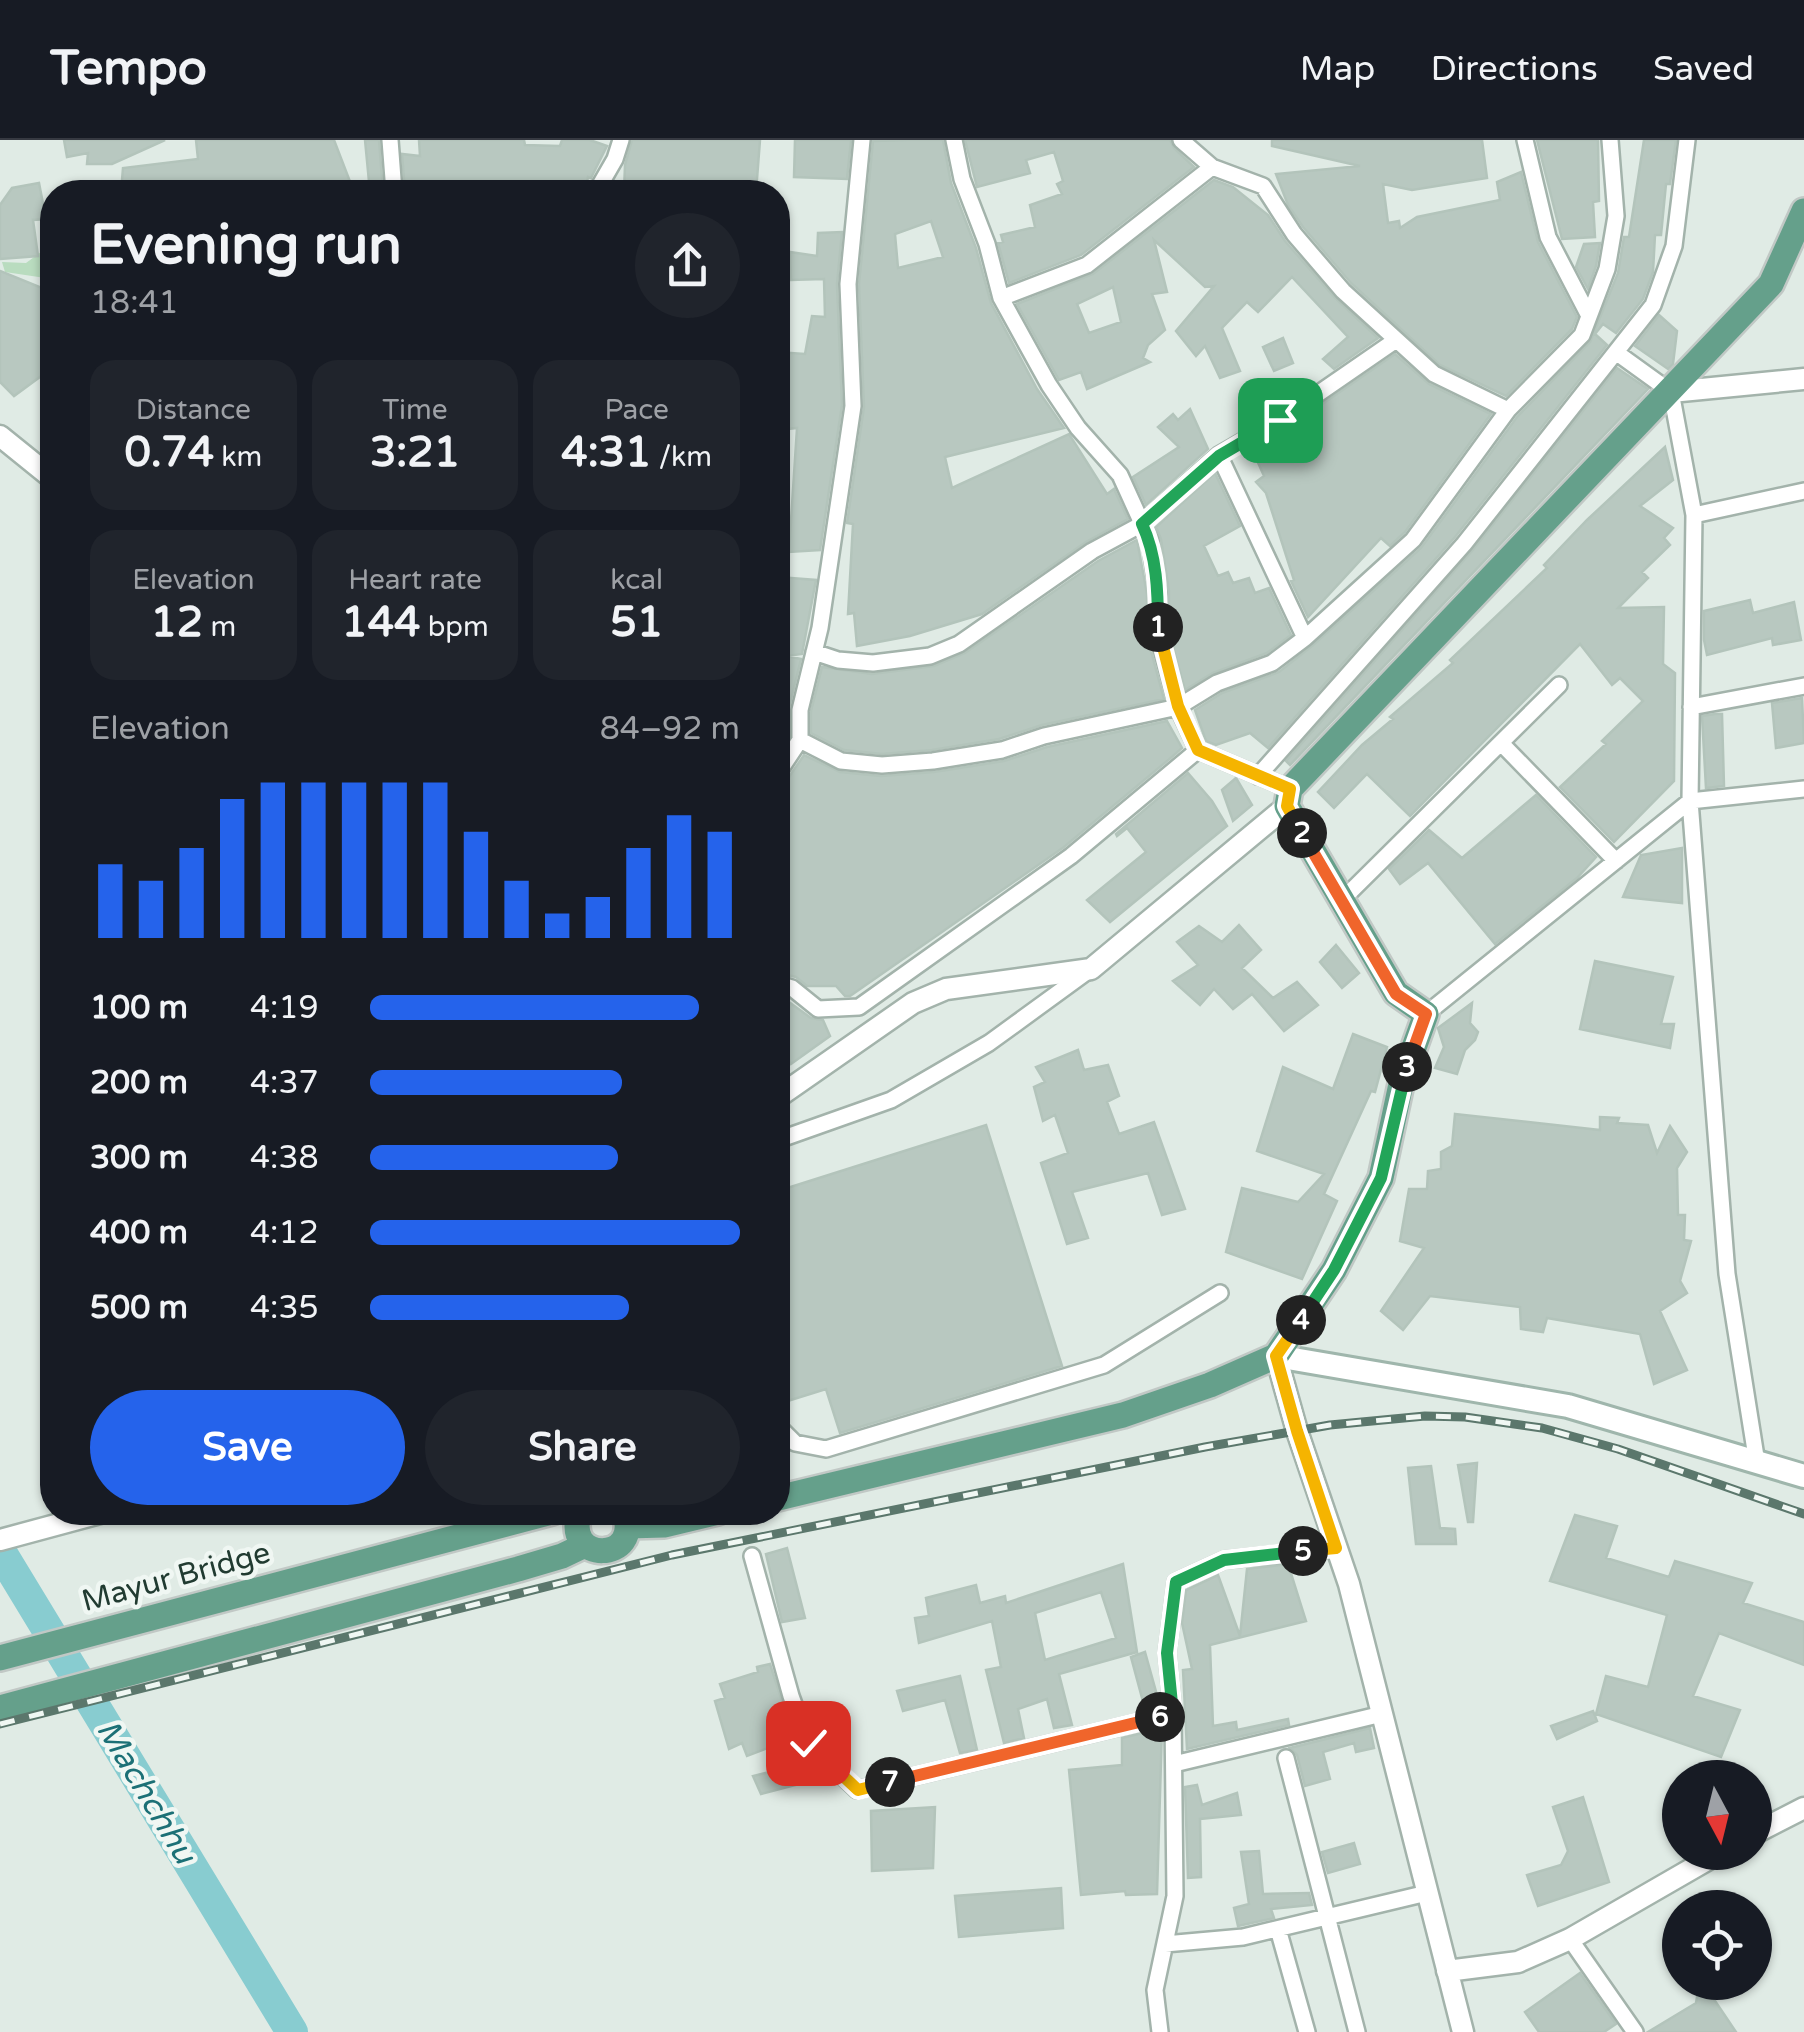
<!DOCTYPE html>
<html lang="en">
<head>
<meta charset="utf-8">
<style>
  body { margin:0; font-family:"Varela Round",sans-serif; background:#20242c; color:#f1f3f6; height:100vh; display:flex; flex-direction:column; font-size:38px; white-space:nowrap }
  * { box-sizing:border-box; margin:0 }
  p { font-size:32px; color:#9ea1a6 }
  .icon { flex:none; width:55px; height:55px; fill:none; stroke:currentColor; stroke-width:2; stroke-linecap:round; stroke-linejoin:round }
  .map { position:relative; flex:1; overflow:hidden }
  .drawer { position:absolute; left:40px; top:40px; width:750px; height:1345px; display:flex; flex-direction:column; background:#171b24; border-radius:40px; box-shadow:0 2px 8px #0004 }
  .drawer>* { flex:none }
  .needle { width:65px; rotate:173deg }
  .tools { position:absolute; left:1662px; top:1620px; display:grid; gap:20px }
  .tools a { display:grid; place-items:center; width:110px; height:110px; border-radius:50%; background:#171b24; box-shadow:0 2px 8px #0004; font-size:50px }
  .pin { position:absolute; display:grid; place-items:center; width:85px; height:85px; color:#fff; margin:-42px; border-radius:20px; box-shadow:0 5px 15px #0006 }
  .km { position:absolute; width:50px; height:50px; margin:-25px; border-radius:50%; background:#222; color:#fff; font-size:28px; line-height:50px; text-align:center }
  .round { display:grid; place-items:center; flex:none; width:105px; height:105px; border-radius:52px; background:#20242c }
  .headline { display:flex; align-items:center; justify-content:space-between; height:170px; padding:0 50px }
  h1 { font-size:55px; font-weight:700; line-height:75px }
  .stats { display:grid; grid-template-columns:repeat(3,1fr); gap:15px; height:170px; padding:10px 50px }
  .stats div { display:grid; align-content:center; border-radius:25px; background:#20242c; text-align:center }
  .stats b { font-size:42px; font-weight:700 }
  .stats small { font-size:28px; font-weight:400 }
  .stats p { font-size:28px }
  .chart { height:280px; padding:20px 50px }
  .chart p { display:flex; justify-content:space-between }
  .chart svg { width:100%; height:180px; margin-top:10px; stroke:#2563eb; stroke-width:6 }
  .primary-button { display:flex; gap:20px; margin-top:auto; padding:20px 50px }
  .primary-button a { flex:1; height:115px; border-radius:60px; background:#2563eb; color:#fff; font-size:40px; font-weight:700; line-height:115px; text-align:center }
  .primary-button a+a { background:#20242c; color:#f1f3f6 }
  ul { padding:0 50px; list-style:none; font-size:32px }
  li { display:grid; grid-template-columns:160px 120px 1fr; align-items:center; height:75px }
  li i { height:25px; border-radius:12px; background:#2563eb }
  header { display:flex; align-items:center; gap:60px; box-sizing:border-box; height:140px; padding:0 50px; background:#171b24; border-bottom:2px solid #363941 }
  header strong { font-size:48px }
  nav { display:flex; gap:55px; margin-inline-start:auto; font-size:35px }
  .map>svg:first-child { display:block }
  .green { fill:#b9dcbf }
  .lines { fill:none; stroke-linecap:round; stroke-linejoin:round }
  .river { stroke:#88ccd0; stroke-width:32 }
  .building { fill:#b8c8c0; stroke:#b3c4bb; stroke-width:2.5; fill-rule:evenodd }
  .minor-casing { stroke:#a3b3ab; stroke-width:20 }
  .tertiary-casing { stroke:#a3b3ab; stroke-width:25 }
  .secondary-casing { stroke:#9fb6ac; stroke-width:28 }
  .primary-casing { stroke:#c1c8c5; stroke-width:30 }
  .minor { stroke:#fff; stroke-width:15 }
  .tertiary { stroke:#fff; stroke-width:20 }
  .secondary { stroke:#fff; stroke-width:22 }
  .primary { stroke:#65a08b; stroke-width:25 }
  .rail-casing { stroke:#5b776c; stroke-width:9 }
  .rail { stroke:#f0f7f3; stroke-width:5; stroke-dasharray:15; stroke-linecap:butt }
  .split-1-casing { stroke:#fff; stroke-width:20 }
  .split-2-casing { stroke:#fff; stroke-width:20 }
  .split-3-casing { stroke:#fff; stroke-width:20 }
  .split-4-casing { stroke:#fff; stroke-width:20 }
  .split-5-casing { stroke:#fff; stroke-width:20 }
  .split-6-casing { stroke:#fff; stroke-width:20 }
  .split-7-casing { stroke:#fff; stroke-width:20 }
  .split-8-casing { stroke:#fff; stroke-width:20 }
  .split-1 { stroke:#22a559; stroke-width:12 }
  .split-2 { stroke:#f5b400; stroke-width:12 }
  .split-3 { stroke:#f0652b; stroke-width:12 }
  .split-4 { stroke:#22a559; stroke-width:12 }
  .split-5 { stroke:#f5b400; stroke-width:12 }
  .split-6 { stroke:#22a559; stroke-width:12 }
  .split-7 { stroke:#f0652b; stroke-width:12 }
  .split-8 { stroke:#f5b400; stroke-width:12 }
  .labels { text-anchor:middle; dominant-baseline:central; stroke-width:9; stroke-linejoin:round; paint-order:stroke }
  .street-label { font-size:30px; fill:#213b31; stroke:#f0f7f3 }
  .water-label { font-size:32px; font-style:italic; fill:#1c7076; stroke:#f0f7f3 }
</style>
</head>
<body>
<header>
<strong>Tempo</strong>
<nav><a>Map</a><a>Directions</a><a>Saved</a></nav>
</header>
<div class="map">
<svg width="1804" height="1892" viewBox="0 0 1804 1892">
  <rect width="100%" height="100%" fill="#e0ebe5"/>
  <path class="green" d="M52,85V139L5,132L2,122L26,123L41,112L40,86Z"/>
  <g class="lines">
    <path class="river" d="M0,1411L292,1892"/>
  </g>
  <path class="building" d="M64,0H165L112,24H87L88,13L67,17Z
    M196,0H334L354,52H121L123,28L198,19Z
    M365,0H379L383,52H370Z
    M419,0H524L525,5L560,6L562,0H590L607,6L591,38L588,37L585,52H405L402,14L420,16Z
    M632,0H760L756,52H624L625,25Z
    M795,0H851L847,39L794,37Z
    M907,0H943L951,43L976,108L991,163L1037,249L1064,288L945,317L952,348L1069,294L1107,354L1114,349L1128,379L1086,402L982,474L910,496L857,506L854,473L848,474L853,384L847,383L864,267L859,144L873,1ZM931,81L943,117L898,128L895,94Z
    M965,0H1170L1174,8L1194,27L1081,115L1009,143L998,103L1003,102L1001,95L1035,87L1030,65L1062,54L1057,44L1063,41L1054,12L1026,20L1030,33L977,47Z
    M1272,0H1482L1487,38L1412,50L1383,44L1388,83L1399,81L1400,88L1417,77L1500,60L1497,42L1521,32L1538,102L1577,177L1572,189L1506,256L1440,225L1351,143L1303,87L1288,65L1276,34L1360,26L1272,6Z
    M1537,0H1598L1599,61L1593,62L1595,97L1562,99Z
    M1644,0H1676L1670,44H1666L1661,95H1655L1653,132L1643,159L1616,193L1603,184L1595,194L1607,205L1455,397L1268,608L1250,593L1216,605L1206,601L1195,570L1222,553L1279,532L1312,506L1421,408L1517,277L1590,202L1618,133L1624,97H1629Z
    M1214,40L1233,47L1268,75L1285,101L1335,158L1378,198L1334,229L1323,219L1348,197L1292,137L1258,172L1247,162L1222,188L1240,231L1220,238L1205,206L1196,216L1176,191L1214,146L1205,147L1154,100L1167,152L1152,154L1165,190L1148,205L1143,218L1150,222L1087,249L1081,232L1059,240L1017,164L1093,134ZM1113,147L1121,182L1089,193L1077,164Z
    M39,43L46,79L33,80L38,116L0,119V65L12,48Z
    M842,92L837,144L842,265L820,410L789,412L797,288L778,290V212L805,214L812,176L825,177L824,139L791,140L790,112L817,116L818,93Z
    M1600,103L1596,126L1588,149L1576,127L1584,104Z
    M0,131L52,152V228L14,256L0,242Z
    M1659,175L1677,191L1673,224L1668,229L1635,206Z
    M1283,198L1293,223L1274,231L1263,207Z
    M1395,214L1429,244L1491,274L1405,392L1390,406L1381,398L1308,477L1291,441L1294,440L1266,353L1256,342L1264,336L1252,309L1286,289Z
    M1617,228L1648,249L1290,625L1286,621L1472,411Z
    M1190,269L1208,309L1146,365L1133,337L1179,307L1158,287L1173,274L1178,280Z
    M1665,307L1673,340L1640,366L1673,388L1664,398L1670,405L1642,432L1648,438L1618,468L1664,467L1663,524L1675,533L1674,641L1614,702L1560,647L1606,604L1602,601L1643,561L1620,538L1612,545L1580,504L1410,676L1367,634L1334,668L1318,652L1362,605L1393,579L1390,577L1453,523L1450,520L1547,428L1544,425L1587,380Z
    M1215,333L1240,386L1204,406L1218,436L1228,432L1233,443L1249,438L1255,453L1269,448L1291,495L1267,513L1213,533L1185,550L1169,492V451L1161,399L1156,387Z
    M1137,400L1147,454V496L1164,559L1042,585L999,599L932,610L882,614L844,610L811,593V571L822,527L872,534L934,526L965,513L1098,421Z
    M778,437L816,440L802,514L787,516L801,519L789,568V597L778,613Z
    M1750,460L1753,473L1794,462L1801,500L1773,505L1772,498L1707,515L1704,500V471Z
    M1802,558L1804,603L1776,608L1772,563Z
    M1715,574H1722L1724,646L1706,648L1702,576Z
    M1167,581L1182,608L1173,616L1064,707L850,856H845L836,846H807L796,837L778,833V644L787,640L804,615L840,632L881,636L934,632L1004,621L1047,607Z
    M1188,633L1212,661L1227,686L1110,782L1087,760L1146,712L1127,688L1117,696L1116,694Z
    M1236,638L1252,665L1233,681L1222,650Z
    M1536,655L1596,717L1577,738L1495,804L1428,723L1400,744L1389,729L1429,690L1462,718Z
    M1682,708V763L1623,757L1641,715Z
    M1239,785L1261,810L1242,828L1273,858L1297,842L1318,865L1284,891L1252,854L1233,869L1214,849L1200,865L1173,841L1198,825L1177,802L1199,786L1222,802Z
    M1336,805L1359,833L1342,848L1320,822Z
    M1595,821L1673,837L1661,884H1674L1670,908L1580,889Z
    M782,857L811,878L823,880L830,896L791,924L778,900V873Z
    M1472,863L1470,883L1478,892L1475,900L1465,910L1457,934L1435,928L1444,907L1438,888Z
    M1353,894L1387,907L1375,952L1371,951L1324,1054L1337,1061L1302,1139L1226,1112L1242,1048L1298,1062L1324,1034L1257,1011L1283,927L1333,949Z
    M1078,910L1084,930L1108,925L1119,956L1107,962L1119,994L1154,982L1185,1069L1162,1075L1148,1033L1072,1052L1088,1098L1067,1104L1041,1023L1068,1013L1055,975L1043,981L1034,947L1045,942L1036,927Z
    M1455,974L1600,990V977L1619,978L1617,983L1648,985L1657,1013L1670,986L1687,1012L1677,1028L1678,1075H1685L1684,1100L1691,1101L1680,1141L1687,1153L1660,1171L1687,1230L1654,1244L1640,1194L1547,1178L1543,1192L1521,1189L1520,1167L1430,1156L1403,1190L1381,1171L1424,1108L1400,1101L1409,1049H1427L1428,1031L1441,1029V1012L1452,1006Z
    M986,985L1062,1226L840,1293L826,1249L778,1264V1120L784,1118L778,1097V1051Z
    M1477,1323L1473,1382H1468L1458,1325Z
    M1431,1326L1440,1388L1455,1389L1456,1404H1416L1408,1328Z
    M1575,1375L1617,1386L1606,1418L1669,1437L1675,1421L1752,1443L1743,1463L1804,1482V1525L1719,1493L1693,1556L1740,1570L1721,1617L1596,1574L1606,1536L1648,1547L1667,1475L1550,1441Z
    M787,1408L805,1478L782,1482L766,1414Z
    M1123,1424L1137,1512L1059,1534L1072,1585L1054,1588L1047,1559L1018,1569L1024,1598L1004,1603L986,1530L1001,1527L992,1481L919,1503L915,1478L929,1476L926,1458L976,1445L980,1463L1005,1456L1006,1463ZM1101,1452L1116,1498L1045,1520L1035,1473Z
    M1288,1424L1306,1481L1210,1505L1213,1586L1236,1582L1237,1590L1288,1579L1289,1585L1187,1609L1183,1530L1192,1529L1182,1483L1186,1450L1218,1435L1240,1496L1247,1429Z
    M1145,1512L1160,1566L1145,1569L1131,1517Z
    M770,1524L794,1598L747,1616L742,1603L729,1609L715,1561L725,1558L720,1544L758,1532L757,1527Z
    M960,1536L977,1610L960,1613L945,1560L903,1571L897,1551Z
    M1593,1571L1597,1581L1557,1599L1551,1586Z
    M1162,1588L1157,1754L1126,1755L1125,1751L1081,1755L1069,1630L1122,1625V1598Z
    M1370,1588L1374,1608L1356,1612L1354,1603L1323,1612L1330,1639L1305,1646L1297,1615L1290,1608Z
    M812,1622L826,1637L761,1654L753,1636Z
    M1197,1645L1202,1665L1237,1653L1241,1675L1200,1679L1201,1737L1188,1738L1185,1647Z
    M1583,1657L1609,1742L1538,1766L1527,1735L1561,1725L1568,1711L1553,1667Z
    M935,1667L933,1728L872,1731L871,1671Z
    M1354,1703L1360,1724L1328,1733L1322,1712Z
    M1259,1711L1263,1754L1309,1753L1312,1765L1271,1769L1274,1778L1238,1786L1234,1768L1249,1764L1241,1712Z
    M1061,1748L1063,1788L959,1797L955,1756Z
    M1580,1833L1616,1884L1604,1892H1539L1525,1872Z
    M1707,1849L1736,1892H1648L1696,1863L1697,1857Z"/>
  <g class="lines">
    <g class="minor-casing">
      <path id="minor" d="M390,0L394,52
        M862,0L848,144L853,266L820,488L800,570V600L841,621L882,625L933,621L1002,610L1044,596L1178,567L1217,543L1272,523L1305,498L1413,400L1508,270L1582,195L1607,129L1616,76L1610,0
        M954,0L962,39L987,104L1001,158L1049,245L1078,288L1120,335L1150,401L1158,453V494L1178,567L1198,610L1290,649
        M1181,0L1212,27L1263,46L1294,94L1343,151L1434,234L1508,270
        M1525,0L1548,97L1589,176
        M596,52L615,19L621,0
        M1001,158L1087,125L1212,27
        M1617,213L1671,252L1694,375L1690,661L1727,1134L1757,1323
        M1219,315L1305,498
        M1694,375L1804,351
        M814,512L838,520L873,523L930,516L959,504L1092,411L1142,384L1219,315L1280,280L1396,200
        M1691,567L1804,546
        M1501,603L1616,721
        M778,633L800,600
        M1258,636L1464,404L1653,165L1674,106L1687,0
        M1342,760L1559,545
        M778,844L792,848L818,869L859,867L1071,716L1198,610
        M1426,874L1690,661L1804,649
        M778,1000L891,960L989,903L1088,831
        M778,1286L795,1303L826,1309L1104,1225L1220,1153
        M752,1416L791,1556L808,1603L857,1650L1173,1574
        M1286,1618L1357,1892
        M1174,1624L1382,1574
        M1278,1789L1307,1892
        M1570,1799L1635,1892
        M1165,1804L1243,1797L1427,1753
        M1160,1892L1155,1850L1175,1756L1173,1574L1167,1513L1176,1442L1224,1420L1336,1408"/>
    </g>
    <g class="tertiary-casing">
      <path id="tertiary" d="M1671,252L1804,239
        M0,296L52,338
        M778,957L913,863L946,849L1091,829L1287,666
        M1276,1216L1297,1291L1349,1444L1463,1892
        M0,1400L104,1372
        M1755,1693L1804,1668
        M1447,1831L1518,1822L1570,1799L1721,1712"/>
    </g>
    <g class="secondary-casing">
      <path id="secondary" d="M1276,1216L1568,1266L1804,1336"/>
    </g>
    <g class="primary-casing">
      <path id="primary" d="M778,1358L1123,1275L1210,1245L1276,1216L1334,1130L1381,1038L1401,944L1426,874L1396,853L1287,666L1290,649L1771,144L1804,71
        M580,1372C561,1424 644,1423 624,1372
        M628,1386L664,1385L718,1372
        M0,1518L552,1372
        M0,1568L518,1429L562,1416L585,1405"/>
    </g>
    <use href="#minor" class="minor"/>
    <use href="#tertiary" class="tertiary"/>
    <use href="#secondary" class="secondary"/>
    <use href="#primary" class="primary"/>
    <g class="rail-casing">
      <path id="rail" d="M0,1584L672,1415L1205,1307L1330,1285L1425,1276L1465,1277L1542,1288L1618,1309L1804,1374"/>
    </g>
    <use href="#rail" class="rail"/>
  </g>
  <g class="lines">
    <g class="split-1-casing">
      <path id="split-1" d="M1158,487C1158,452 1157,416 1142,384L1219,316L1280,280"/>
    </g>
    <g class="split-2-casing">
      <path id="split-2" d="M1158,487L1178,566L1198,610L1290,649L1287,666L1302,693"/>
    </g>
    <g class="split-3-casing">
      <path id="split-3" d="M1302,693L1396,854L1426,874L1407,927"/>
    </g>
    <g class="split-4-casing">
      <path id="split-4" d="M1301,1180L1334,1130L1381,1038L1407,927"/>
    </g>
    <g class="split-5-casing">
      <path id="split-5" d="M1301,1180L1276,1216L1297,1291L1336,1408L1303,1411"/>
    </g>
    <g class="split-6-casing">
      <path id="split-6" d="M1160,1577L1173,1574L1167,1513L1176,1442L1224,1420L1303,1411"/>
    </g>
    <g class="split-7-casing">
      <path id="split-7" d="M890,1642L1160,1577"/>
    </g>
    <g class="split-8-casing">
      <path id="split-8" d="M808,1603L858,1650L890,1642"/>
    </g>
    <use href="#split-1" class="split-1"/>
    <use href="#split-2" class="split-2"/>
    <use href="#split-3" class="split-3"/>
    <use href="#split-4" class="split-4"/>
    <use href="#split-5" class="split-5"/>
    <use href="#split-6" class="split-6"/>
    <use href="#split-7" class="split-7"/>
    <use href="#split-8" class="split-8"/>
  </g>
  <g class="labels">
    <g class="street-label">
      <text transform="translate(176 1437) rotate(-15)">Mayur Bridge</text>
    </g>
    <g class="water-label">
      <text transform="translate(146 1652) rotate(59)">Machchhu</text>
    </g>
  </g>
</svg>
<div class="tools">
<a><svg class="needle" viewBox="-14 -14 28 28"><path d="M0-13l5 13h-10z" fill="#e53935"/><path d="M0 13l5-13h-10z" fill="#9ea1a6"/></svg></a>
<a><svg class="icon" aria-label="locate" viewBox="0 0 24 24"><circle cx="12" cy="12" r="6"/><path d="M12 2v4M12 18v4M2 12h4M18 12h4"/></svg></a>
</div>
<div class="pin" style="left:1280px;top:280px;background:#1e9e55"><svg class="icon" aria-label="arrive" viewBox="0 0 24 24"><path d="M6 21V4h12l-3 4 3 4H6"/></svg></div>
<div class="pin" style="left:808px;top:1603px;background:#d93025"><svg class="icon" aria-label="check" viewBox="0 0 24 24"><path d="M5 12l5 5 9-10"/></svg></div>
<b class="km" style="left:1158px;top:487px">1</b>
<b class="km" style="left:1302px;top:693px">2</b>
<b class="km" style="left:1407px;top:927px">3</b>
<b class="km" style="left:1301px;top:1180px">4</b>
<b class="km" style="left:1303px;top:1411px">5</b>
<b class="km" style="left:1160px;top:1577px">6</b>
<b class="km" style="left:890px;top:1642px">7</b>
<section class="drawer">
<div class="headline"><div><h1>Evening run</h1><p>18:41</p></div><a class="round"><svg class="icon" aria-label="share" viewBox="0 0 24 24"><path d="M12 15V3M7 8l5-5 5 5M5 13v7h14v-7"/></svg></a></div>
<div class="stats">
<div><p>Distance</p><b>0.74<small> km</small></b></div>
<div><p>Time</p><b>3:21</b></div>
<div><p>Pace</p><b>4:31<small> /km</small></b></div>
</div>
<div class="stats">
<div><p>Elevation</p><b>12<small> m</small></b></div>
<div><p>Heart rate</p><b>144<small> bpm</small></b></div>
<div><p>kcal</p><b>51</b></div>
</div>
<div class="chart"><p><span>Elevation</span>84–92 m</p>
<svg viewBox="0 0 160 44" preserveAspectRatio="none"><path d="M5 44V26M15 44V30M25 44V22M35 44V10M45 44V6M55 44V6M65 44V6M75 44V6M85 44V6M95 44V18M105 44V30M115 44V38M125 44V34M135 44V22M145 44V14M155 44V18"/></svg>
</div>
<ul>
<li><b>100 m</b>4:19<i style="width:89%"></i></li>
<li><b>200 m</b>4:37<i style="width:68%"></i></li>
<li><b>300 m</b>4:38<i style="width:67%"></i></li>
<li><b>400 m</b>4:12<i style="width:100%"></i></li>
<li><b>500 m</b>4:35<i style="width:70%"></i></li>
</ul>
<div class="primary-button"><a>Save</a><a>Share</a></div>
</section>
</div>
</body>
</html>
